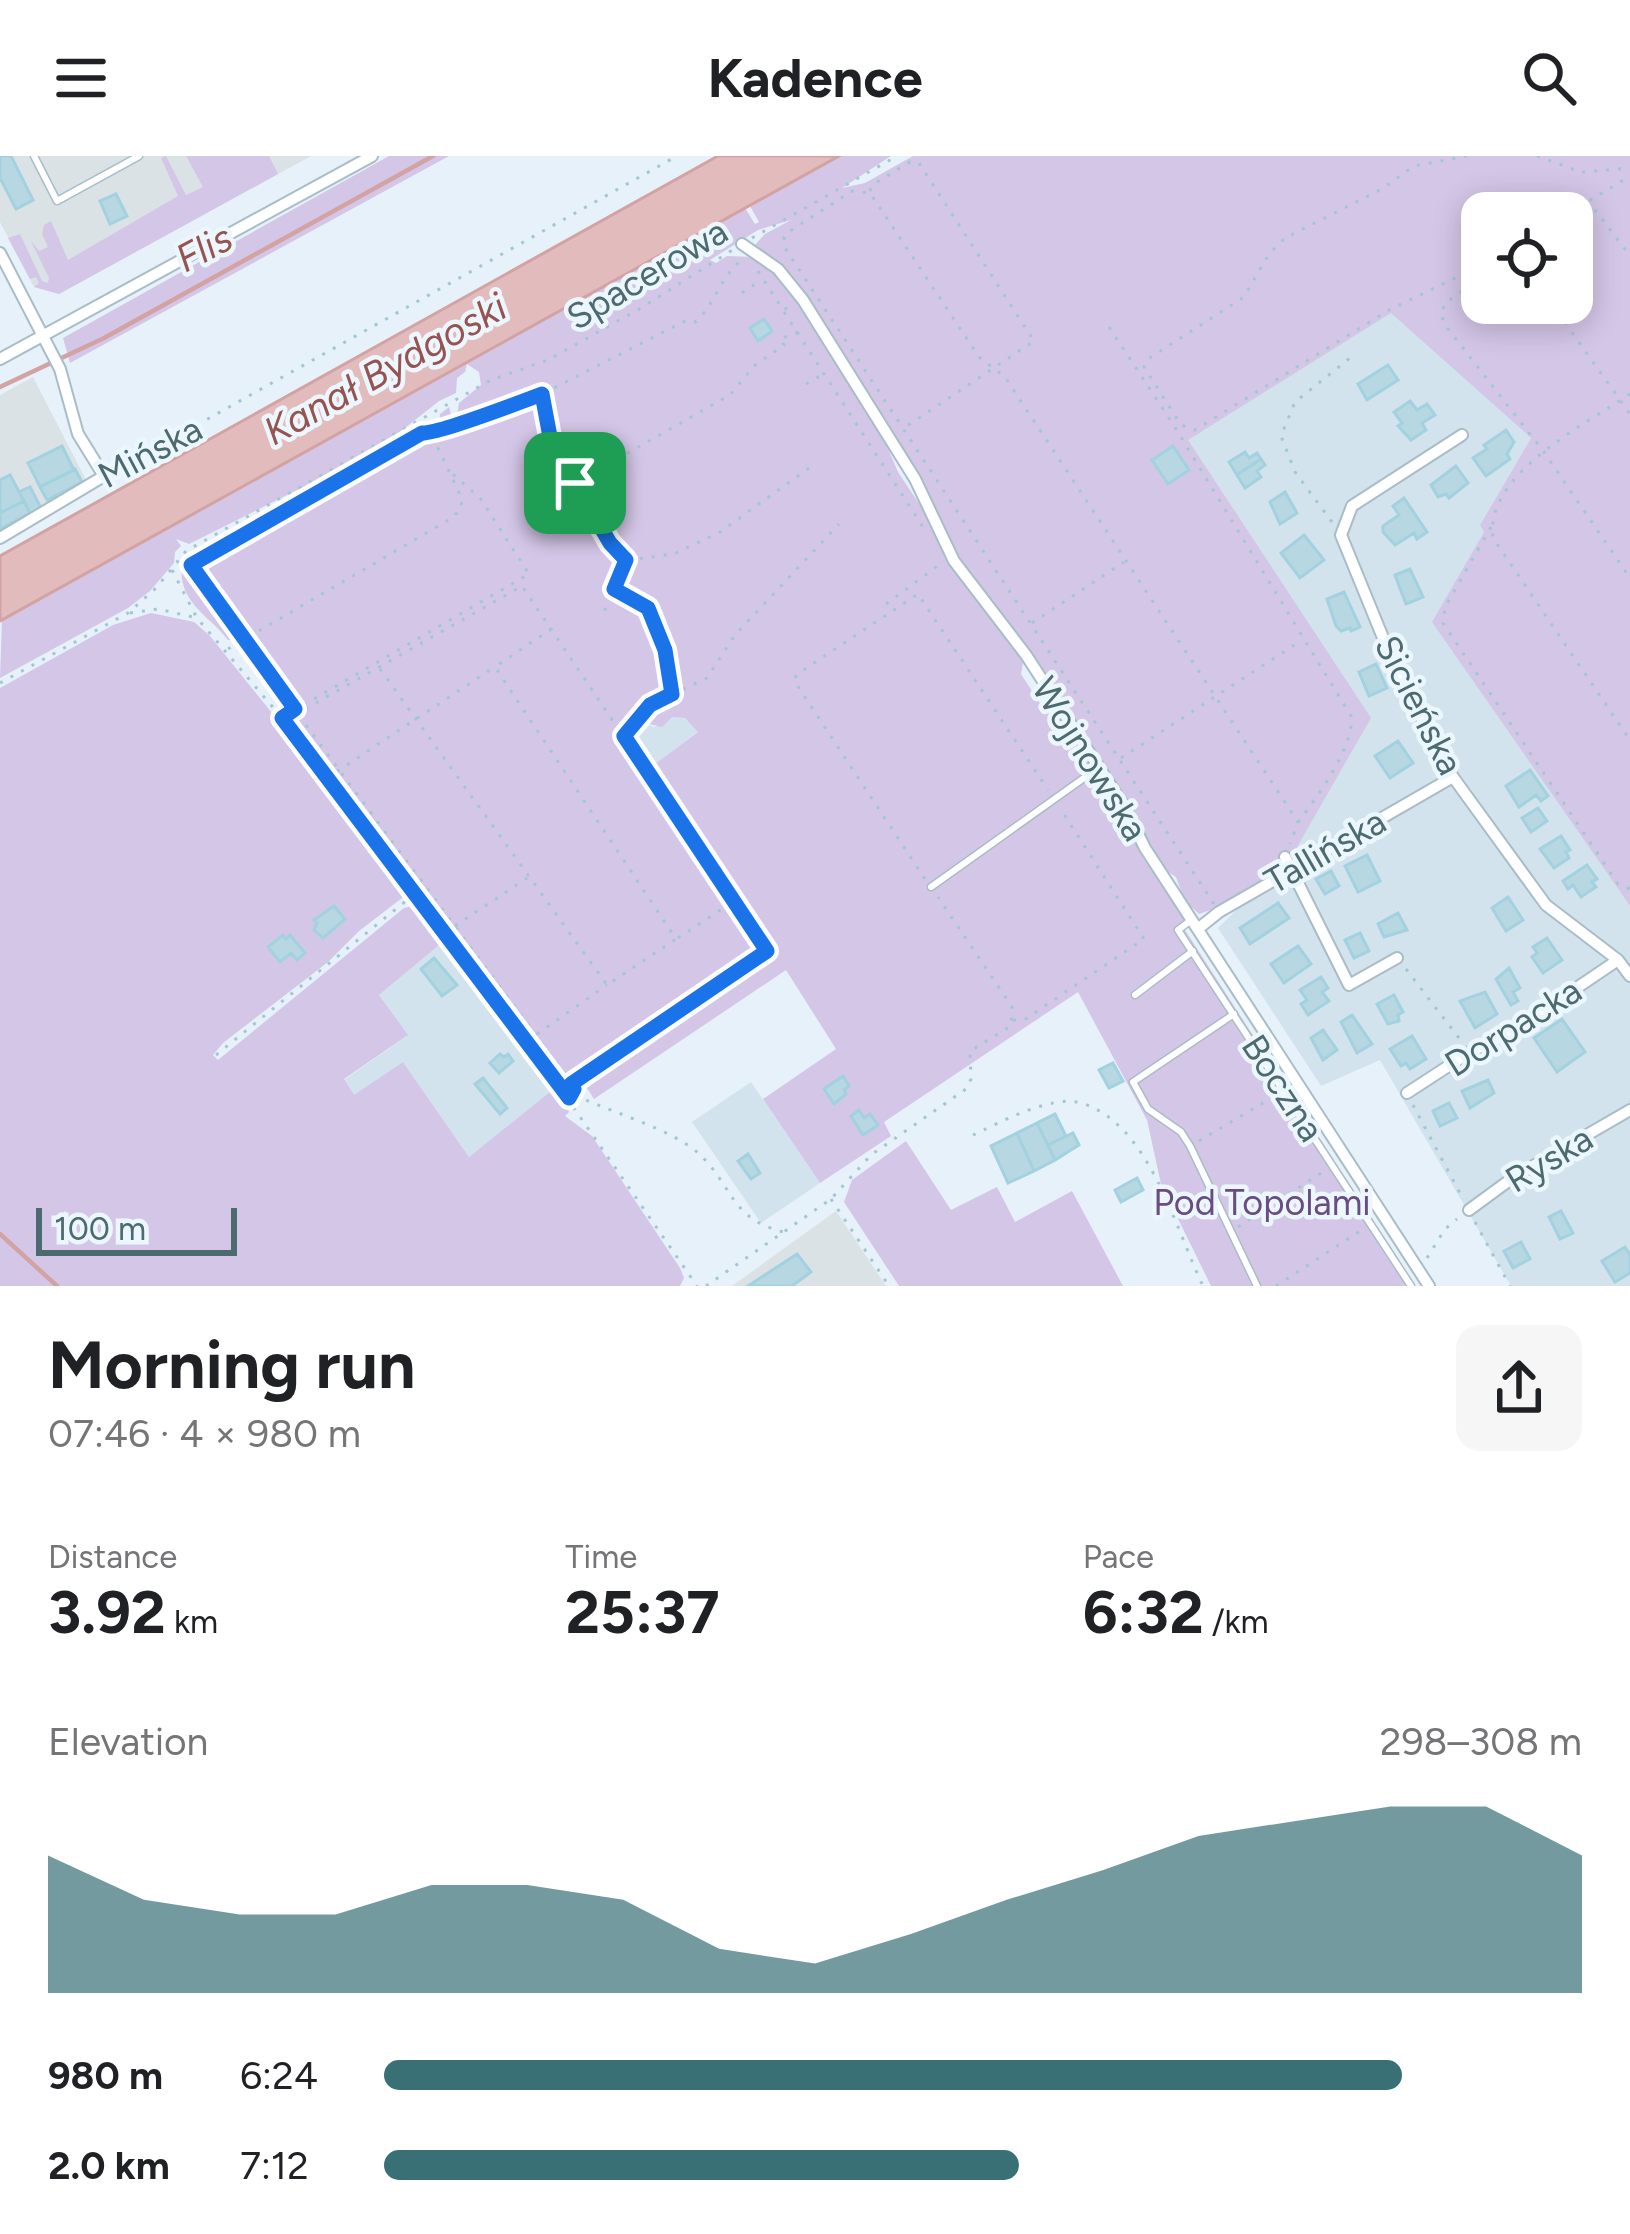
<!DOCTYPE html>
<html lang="en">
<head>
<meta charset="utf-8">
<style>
  body { margin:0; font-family:Figtree,sans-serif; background:#f6f6f6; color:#202124; height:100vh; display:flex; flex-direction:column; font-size:45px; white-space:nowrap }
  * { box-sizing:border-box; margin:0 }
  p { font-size:39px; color:#757577 }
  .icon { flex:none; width:66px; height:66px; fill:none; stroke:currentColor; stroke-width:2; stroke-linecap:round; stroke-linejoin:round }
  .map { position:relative; height:1130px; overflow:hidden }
  .side { display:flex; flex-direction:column; background:#fff; flex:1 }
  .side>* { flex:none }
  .buttons { position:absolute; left:1461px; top:36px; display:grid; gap:24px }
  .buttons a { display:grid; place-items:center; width:132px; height:132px; border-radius:24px; background:#fff; box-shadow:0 6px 30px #0003; font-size:60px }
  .scale { position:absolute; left:36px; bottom:30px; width:201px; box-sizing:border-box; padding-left:12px; border:6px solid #4d6a71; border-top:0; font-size:33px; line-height:42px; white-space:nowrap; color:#4d6a71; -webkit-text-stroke:9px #ecf6fd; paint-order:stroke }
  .pin { position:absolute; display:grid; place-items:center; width:102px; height:102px; color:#fff; margin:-51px; border-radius:24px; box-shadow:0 6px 18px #0006 }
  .round { display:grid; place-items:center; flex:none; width:126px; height:126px; border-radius:24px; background:#f6f6f6 }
  .summary { display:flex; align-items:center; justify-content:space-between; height:204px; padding:0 48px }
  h1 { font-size:66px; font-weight:700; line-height:90px }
  .figures { display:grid; grid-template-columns:repeat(3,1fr); gap:18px; height:204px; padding:12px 48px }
  .figures div { display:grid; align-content:center }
  .figures b { font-size:60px; font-weight:700 }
  .figures small { font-size:33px; font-weight:400 }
  .figures p { font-size:33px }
  .chart { height:336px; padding:24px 48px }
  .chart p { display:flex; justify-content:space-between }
  .chart svg { width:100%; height:216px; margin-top:12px; fill:#387076; opacity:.7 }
  ul { padding:0 48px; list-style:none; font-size:39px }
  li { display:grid; grid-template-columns:192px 144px 1fr; align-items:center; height:90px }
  li i { height:30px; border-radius:15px; background:#387076 }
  header { display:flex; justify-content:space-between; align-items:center; height:156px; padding:0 48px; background:#fff; font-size:54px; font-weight:700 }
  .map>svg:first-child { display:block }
  .residential { fill:#d2e3ee }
  .industrial { fill:#dae2e6 }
  .green { fill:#d4c6e7; fill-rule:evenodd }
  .water { fill:#e2bcbd; stroke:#d3a3a3; stroke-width:3 }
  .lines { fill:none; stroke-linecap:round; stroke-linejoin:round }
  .stream { stroke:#d3a3a3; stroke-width:4.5 }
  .building { fill:#b7d8e3; stroke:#a2d1df; stroke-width:3 }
  .service-casing { stroke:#a8bdc6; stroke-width:9 }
  .minor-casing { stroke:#a8bdc6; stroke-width:14 }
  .path { stroke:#a3c7d2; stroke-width:3; stroke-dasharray:3 9; stroke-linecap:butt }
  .service { stroke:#fff; stroke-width:6 }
  .minor { stroke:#fff; stroke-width:10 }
  .route-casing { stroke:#fff; stroke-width:24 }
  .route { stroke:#1a73e8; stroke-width:15 }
  .labels { text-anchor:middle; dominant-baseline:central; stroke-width:9; stroke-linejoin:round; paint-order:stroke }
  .street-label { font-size:36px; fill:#4d6a71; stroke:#ecf6fd }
  .park-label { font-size:36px; fill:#694c81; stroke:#ecf6fd }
  .water-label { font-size:39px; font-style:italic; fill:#975352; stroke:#ecf6fd }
</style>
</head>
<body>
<header><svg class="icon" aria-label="menu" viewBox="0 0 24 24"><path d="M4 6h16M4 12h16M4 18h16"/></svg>Kadence<svg class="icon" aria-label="search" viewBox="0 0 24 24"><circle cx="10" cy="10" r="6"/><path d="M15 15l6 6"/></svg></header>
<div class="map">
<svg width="1630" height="1130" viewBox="0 0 1630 1130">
  <rect width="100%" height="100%" fill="#e6f1fa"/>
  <path class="residential" d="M1391,156L1531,282L1480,369L1484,376L1433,466L1630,750V1130H1511L1380,904L1321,930L1218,772L1293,698L1187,284Z
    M636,549L649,569L654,571L671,561L685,562L699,575L651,611L624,571L630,553Z
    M444,785L553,934L469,1001L403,906L354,940L344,924L407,880L379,839Z
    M751,926L820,1027L761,1067L692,966Z"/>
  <path class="industrial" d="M0,0H311L59,138L34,131L0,66Z
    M33,221L87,326L0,378V239Z
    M836,1055L886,1130H732Z"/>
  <path class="green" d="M166,0L186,39L203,31L186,0H269L278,18L59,138L34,131L39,127L36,121L30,123L8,82L20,78L42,125L48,127L49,122L31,85L39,95L48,91L42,78L44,69L51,65L68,104L178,40L161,2Z
    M389,0H449L70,207L63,182Z
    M839,0H891L842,32L865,27L913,0H1630V750L1432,466L1484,376L1480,369L1531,282L1391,157L1188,284L1371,562L1293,698L1282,705V714L1222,750L1199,758L1184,744L1176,721L1165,714L1146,690L1139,663L1118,630L972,425L811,151L777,106L757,95L755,89L765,78L791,64L758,74L710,104L716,107L727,100L755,101L789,131L880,274L898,316L928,361L946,402L1024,502L1021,518L1043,552H1048L1050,546L1107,630L1145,705L1188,764L1181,768L1415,1130H1211L1161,1028L1147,964L1078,836L884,966L891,980L820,1027L763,943L836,893L786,814L594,943L582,924L568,933L237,483L228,484C209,459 177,446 182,408L303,340L297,334L189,388L176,383L181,390L175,396L174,407L150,435L128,452L0,522L2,464L745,52L755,68L759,66L750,50ZM1482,57H1572V147H1482ZM467,208L479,216L481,229L459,247L457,259L452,262L449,251L440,258L439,273L423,272L389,290L391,283L439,245L456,237L457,222L465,216ZM635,551L634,556L645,567L662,571L672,561L685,562L698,576L651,611L624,572Z
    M151,457L194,466L210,480L272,557L274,568L294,584L407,733L406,739L359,775L328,806L223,887L213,899L218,904L404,752L413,750L444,785L379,839L408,879L344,923L354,939L403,906L469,1001L555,932L569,956L565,960L592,980L680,1112L684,1122L680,1130H0V532L113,469Z
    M906,985L951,1054L997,1031L1015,1066L1072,1035L1123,1130H899L844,1046L852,1024Z"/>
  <path class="water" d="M718,0H839L0,465V400Z"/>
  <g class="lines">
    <path class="stream" d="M0,231L104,182L433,0
      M0,1078L57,1130"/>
  </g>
  <path class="building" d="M0,0H11L33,44L16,53L0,22Z
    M116,38L127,60L110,68L100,45Z
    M764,163L772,175L758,185L750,172Z
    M1388,209L1398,224L1367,244L1358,228Z
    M1410,245L1417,254L1427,248L1435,259L1422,267L1426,274L1411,284L1398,270L1402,267L1394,256Z
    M1506,274L1514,286L1507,298L1510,303L1486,320L1473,302L1487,293L1484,289Z
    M62,290L74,314L40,331L28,307Z
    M1173,290L1189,314L1168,328L1152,304Z
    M1245,296L1249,302L1257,297L1261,303L1237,319L1229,306Z
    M1261,303L1265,309L1257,315L1261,321L1245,332L1237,319Z
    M1456,310L1468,327L1449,342L1446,338L1438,341L1431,329Z
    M75,313L82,326L47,344L40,331Z
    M10,319L24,345L0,357V324Z
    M30,331L42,354L31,359L19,336Z
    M1285,336L1297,357L1280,368L1270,346Z
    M1404,342L1427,376L1417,383L1414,377L1395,389L1383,376V370L1399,359L1393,350Z
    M24,345L30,357L0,373V357Z
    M1304,379L1324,404L1300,422L1281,397Z
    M1410,413L1423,441L1406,448L1395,419Z
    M1344,436L1360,471L1351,475L1350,472L1341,475L1336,470L1327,443Z
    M1376,508L1387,532L1369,540L1359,516Z
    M1398,585L1413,607L1390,622L1375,600Z
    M1530,614L1548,640L1541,645L1536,639L1519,651L1506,630Z
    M1538,652L1547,665L1531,676L1522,662Z
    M1561,680L1570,694L1566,696L1569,702L1554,712L1540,693Z
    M1367,699L1380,725L1358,736L1345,710Z
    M1587,709L1597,723L1592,726L1596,731L1581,741L1573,729L1568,733L1563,725Z
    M1331,715L1339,730L1325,738L1316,723Z
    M1508,741L1523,764L1506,775L1492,752Z
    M1278,747L1289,762L1250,788L1240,772Z
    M334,750L345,763L323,782L314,774L317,767L314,764Z
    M1398,757L1407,774L1384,781L1378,768Z
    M1360,777L1369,795L1354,802L1345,784Z
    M283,779L286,783L290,779L305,797L297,804L291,797L280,806L268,791Z
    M1547,782L1562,804L1543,817L1532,801L1537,797L1533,791Z
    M1298,790L1311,808L1284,827L1271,808Z
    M434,802L457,829L442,840L421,813Z
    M1509,812L1520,832L1513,836L1518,845L1511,849L1496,823Z
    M1321,821L1328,832L1322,836L1329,845L1308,859L1301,848L1307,844L1300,834Z
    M1485,836L1497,858L1475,872L1460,845Z
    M1394,839L1403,856L1398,859L1399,865L1388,868L1377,848Z
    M1352,859L1372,888L1357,897L1341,866Z
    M1562,863L1585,896L1557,916L1534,882Z
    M1323,874L1337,894L1323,904L1311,882Z
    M1412,880L1426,903L1410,913L1406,907L1401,910L1390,893Z
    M500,898L504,901L508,898L513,905L499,917L490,907Z
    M1113,907L1123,925L1109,932L1099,914Z
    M843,920L849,930L844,934L846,938L834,948L824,933Z
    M483,922L507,952L500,958L475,928Z
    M1488,924L1494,937L1470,952L1462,935Z
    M1449,947L1457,962L1440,970L1433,955Z
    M859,954L864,962L870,958L878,969L863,979L851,960Z
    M1055,958L1066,980L1048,989L1037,967Z
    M1037,967L1055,1004L1034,1015L1017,977Z
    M1017,977L1034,1015L1008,1027L991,990Z
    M1073,977L1079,989L1055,1004L1048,989Z
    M748,998L760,1017L751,1023L738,1005Z
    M1137,1022L1143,1034L1121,1046L1115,1034Z
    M1561,1055L1573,1077L1560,1083L1549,1061Z
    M1521,1086L1530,1103L1513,1112L1504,1095Z
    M1625,1091L1630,1099V1117L1615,1126L1602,1105Z
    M797,1098L811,1116L792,1130H748Z"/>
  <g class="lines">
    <g class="service-casing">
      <path id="service" d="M34,0L57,45L139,0
        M931,731L1098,612
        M1190,765L1178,774L1411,1130
        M1135,839L1193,795
        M1234,858L1133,926L1148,953L1181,976L1190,990L1257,1130"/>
    </g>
    <g class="minor-casing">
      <path id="minor" d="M742,88L778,113L803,144L915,323L954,405L1026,499L1124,650L1145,692L1429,1130
        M0,97L60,213L78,278L104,320L0,382
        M0,203L372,0
        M1462,279L1352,350L1341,379L1397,516L1453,621L1546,749L1618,804L1630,820
        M1285,701L1349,829L1397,802
        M1199,772L1219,756L1453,621
        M1407,937L1470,896L1510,877L1618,804
        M1469,1054L1514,1021L1630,954"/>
    </g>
    <path class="path" d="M1467,0L1414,10L1382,33L1285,82L1269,98L1244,141L1148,203L1144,211L1181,269L1195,274L1389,154L1482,109
      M1537,0L1581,16L1630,12
      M870,35L872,29L910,6L919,7L1034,185L904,272
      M1569,57L1630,20
      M1572,65L1596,55L1630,100
      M752,82L897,0
      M758,115L783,154L792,149
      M1482,122L1445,147L1441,159L1445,169L1544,296L1630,422
      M742,137L761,124
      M1551,147L1630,258
      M784,156L925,374
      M1109,171L1176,273L1351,560C1355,590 1317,641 1299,665
      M806,228L823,218
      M1630,238C1586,268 1484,318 1493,382L1630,584
      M542,239L551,286L610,387L626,404L604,456
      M113,316L677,0
      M575,327L730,239L754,210L784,189L780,183L798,176
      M1332,366L1295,316L1281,280L1295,246L1350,202
      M1491,371L1445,451L1443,467L1618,728L1630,733
      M628,404L674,398L720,376L809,312
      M172,414L197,462L282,562L449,786L520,874L697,1130
      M616,434L648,452L665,493L672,538L650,549L626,577
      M886,448L943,406
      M130,457L158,453L197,462
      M1032,467L1124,406
      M228,493L452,362L461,352L462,343L438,292L436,278L475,259L546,236L687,164L695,166C715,150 718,123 741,105
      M380,513L607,829L676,783L495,511L551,473
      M0,527L128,457L156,432L186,395L491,224L548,204L641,152L734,93
      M672,538L707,522L735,479L839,368
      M295,553L191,408L422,277L436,278L432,258
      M283,561L529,418L480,342L453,318
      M1121,602L1302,484
      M327,622L493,512
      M925,723L795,526L796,519L918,438L1048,634
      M1214,748L785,92L784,81L790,75L852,35L870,37L979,201L1005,221L1298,666L1290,688
      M455,770L527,722
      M678,782L734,745
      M1406,813L1462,886
      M1013,864H1024L1144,783L1060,652
      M537,878L607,829
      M216,899L412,740
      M571,928L768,795L522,430L300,556V561L569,924L574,933L569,942L586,944C618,958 671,974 697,996C733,1028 729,1063 784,1076
      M1413,949L1462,1041
      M973,979C999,967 1052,938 1081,947C1149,967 1175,1072 1203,1130
      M1199,985L1273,941
      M831,1043L889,1130
      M1475,1066L1510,1130
      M1238,1071L1326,1014
      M1427,1102L1445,1073L1457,1063
      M706,1130L831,1043L871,999L966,933L971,923L970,895L1011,870L1012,851L938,741
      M1276,1130L1360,1075"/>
    <use href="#service" class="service"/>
    <use href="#minor" class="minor"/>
  </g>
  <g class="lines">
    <g class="route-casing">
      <path id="route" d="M542,238L551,286L610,387L626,404L614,433L648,452L665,494L672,538L650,549L624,580L767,795L571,928L574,933L569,942L282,562L295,553L191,409L422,277C437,278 521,246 542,238Z"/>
    </g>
    <use href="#route" class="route"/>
  </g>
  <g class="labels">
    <g class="street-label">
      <text transform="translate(647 118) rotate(-31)">Spacerowa</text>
      <text transform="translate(150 296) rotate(-28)">Mińska</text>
      <text transform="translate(1419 549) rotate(63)">Sicieńska</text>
      <text transform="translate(1090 603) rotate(58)">Wojnowska</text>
      <text transform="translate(1325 695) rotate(-30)">Tallińska</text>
      <text transform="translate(1513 871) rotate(-32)">Dorpacka</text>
      <text transform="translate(1283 932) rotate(57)">Boczna</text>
      <text transform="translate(1549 1003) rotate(-31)">Ryska</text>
    </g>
    <g class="park-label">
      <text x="1262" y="1046">Pod Topolami</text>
    </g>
    <g class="water-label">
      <text transform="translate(204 92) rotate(-28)">Flis</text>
      <text transform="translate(385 213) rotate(-29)">Kanał Bydgoski</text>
    </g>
  </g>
</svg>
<div class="buttons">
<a><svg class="icon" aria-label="locate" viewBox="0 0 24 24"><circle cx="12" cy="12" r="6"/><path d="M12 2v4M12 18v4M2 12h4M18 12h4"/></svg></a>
</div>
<div class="scale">100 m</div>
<div class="pin" style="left:575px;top:327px;background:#1e9e55"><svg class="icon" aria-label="arrive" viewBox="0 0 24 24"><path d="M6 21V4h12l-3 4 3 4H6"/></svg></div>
</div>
<section class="side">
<div class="summary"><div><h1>Morning run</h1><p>07:46 · 4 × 980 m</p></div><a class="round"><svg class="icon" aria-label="share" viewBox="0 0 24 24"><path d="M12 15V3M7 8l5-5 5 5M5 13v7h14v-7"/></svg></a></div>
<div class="figures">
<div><p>Distance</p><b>3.92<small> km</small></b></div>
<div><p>Time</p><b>25:37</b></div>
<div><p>Pace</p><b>6:32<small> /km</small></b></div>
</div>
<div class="chart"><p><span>Elevation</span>298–308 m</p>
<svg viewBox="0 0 160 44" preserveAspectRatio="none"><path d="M0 44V16L10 25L20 28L30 28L40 22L50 22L60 25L70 35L80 38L90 32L100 25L110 19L120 12L130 9L140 6L150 6L160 16V44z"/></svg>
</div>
<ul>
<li><b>980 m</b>6:24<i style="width:85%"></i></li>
<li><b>2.0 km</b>7:12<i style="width:53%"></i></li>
</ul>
</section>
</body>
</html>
